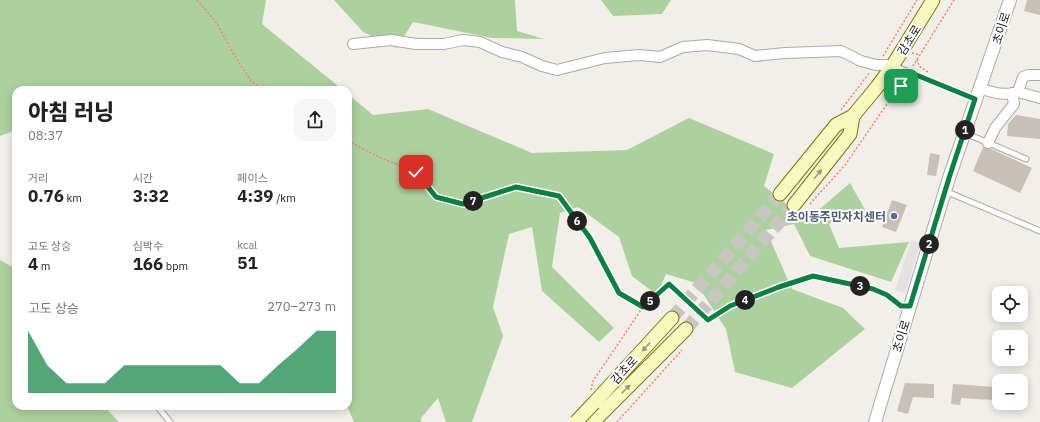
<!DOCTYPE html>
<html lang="ko">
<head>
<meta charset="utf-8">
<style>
  body { margin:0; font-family:"IBM Plex Sans","Noto Sans KR",sans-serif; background:#f6f6f6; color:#222; height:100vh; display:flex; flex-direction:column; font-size:15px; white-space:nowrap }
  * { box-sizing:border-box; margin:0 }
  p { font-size:13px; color:#767676 }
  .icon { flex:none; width:22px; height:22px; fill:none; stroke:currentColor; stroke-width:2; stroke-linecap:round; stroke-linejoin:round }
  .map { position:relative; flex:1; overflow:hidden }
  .details { position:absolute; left:12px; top:86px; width:340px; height:324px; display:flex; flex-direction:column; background:#fff; border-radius:12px; box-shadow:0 2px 10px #0003 }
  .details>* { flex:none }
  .buttons { position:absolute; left:992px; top:286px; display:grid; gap:8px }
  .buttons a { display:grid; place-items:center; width:36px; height:36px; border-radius:8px; background:#fff; box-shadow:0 2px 10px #0003; font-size:20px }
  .pin { position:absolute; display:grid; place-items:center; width:34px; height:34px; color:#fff; margin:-17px; border-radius:8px; box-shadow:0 2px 6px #0006 }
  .km { position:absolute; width:20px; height:20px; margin:-10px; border-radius:50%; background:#222; color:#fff; font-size:11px; line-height:20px; text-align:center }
  .round { display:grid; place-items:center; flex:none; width:42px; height:42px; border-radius:12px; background:#f6f6f6 }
  .head { display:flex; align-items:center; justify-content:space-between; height:68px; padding:0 16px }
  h1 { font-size:22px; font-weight:800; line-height:30px }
  .stats { display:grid; grid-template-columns:repeat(3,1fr); gap:6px; height:68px; padding:4px 16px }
  .stats div { display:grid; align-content:center }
  .stats b { font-size:17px; font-weight:800 }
  .stats small { font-size:11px; font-weight:400 }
  .stats p { font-size:11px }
  .chart { height:112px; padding:8px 16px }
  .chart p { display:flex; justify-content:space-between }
  .chart svg { width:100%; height:72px; margin-top:4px; fill:#0b8043; opacity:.7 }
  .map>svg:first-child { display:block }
  .forest { fill:#add19e }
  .parking { fill:#e2e2e2 }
  .building { fill:#c7bfb8 }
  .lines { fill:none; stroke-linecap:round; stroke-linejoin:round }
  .secondary-tunnel { stroke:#c8c6c1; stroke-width:13; stroke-dasharray:13 6; stroke-linecap:butt }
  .service-casing { stroke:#a9a9a9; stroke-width:7 }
  .minor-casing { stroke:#a9a9a9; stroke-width:12 }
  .tertiary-casing { stroke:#a9a9a9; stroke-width:14 }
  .secondary-casing { stroke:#707d05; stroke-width:15 }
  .path { stroke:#fa8072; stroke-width:1.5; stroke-dasharray:2 2; stroke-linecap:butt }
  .service { stroke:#fff; stroke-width:5 }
  .minor { stroke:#fff; stroke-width:10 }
  .tertiary { stroke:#fff; stroke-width:12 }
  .secondary { stroke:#f7fabf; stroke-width:13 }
  .secondary-bridge-casing { stroke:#707d05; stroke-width:15; stroke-linecap:butt }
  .secondary-bridge { stroke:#f7fabf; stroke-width:13 }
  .oneway { fill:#979978 }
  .route-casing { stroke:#fff; stroke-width:8 }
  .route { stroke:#0b8043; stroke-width:5 }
  .service-dot { fill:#5c6f8a; stroke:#fff; stroke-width:1.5 }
  .labels { text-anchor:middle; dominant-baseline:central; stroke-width:4; stroke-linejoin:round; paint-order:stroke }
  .street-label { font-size:12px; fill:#222; stroke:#fff }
  .service-label { font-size:12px; font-weight:bold; fill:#4e5e75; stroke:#fff; text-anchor:end }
</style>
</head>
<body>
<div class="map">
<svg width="1040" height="422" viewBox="0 0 1040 422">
  <rect width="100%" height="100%" fill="#f2efe9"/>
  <path class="forest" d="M0,0H266L262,24L343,90H16V130L0,136Z
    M334,0H515L517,31L544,39L492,38L413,22L397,48L363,32Z
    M601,0H671L662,14L613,16Z
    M348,94L373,115L428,109L532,153L627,150L689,118L774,154L764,186L807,220L850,183L871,220L843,215L829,224L839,248L909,242L891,282L810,256L794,224L766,230L792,289L843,308L865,329L792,388L735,372L726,329L696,283L666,274L657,295L632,276L619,237L578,207L560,213L552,267L614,328L599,342L542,291L532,227L509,234L493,307L503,336L472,422H446L438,398L421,418V422H354L347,406Z
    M0,260L16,269V406H104L119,422H0Z"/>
  <path class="parking" d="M911,240L921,243L905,293L895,290Z"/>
  <path class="building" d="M1027,0H1040V15L1024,11Z
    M1016,115L1040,119V139L1007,136L1008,124Z
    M983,147L988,149H991L1032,168L1020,193L973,171Z
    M930,153L940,155L936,176L927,175Z
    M892,200L907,205L896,232L882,227Z
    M905,383L934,384V398L913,397L908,414L897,411Z
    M953,384L994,387L993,400L961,398L960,405L951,404Z"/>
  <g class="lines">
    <path class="secondary-tunnel" d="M672,318L780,194
      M686,329L794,205"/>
    <g class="service-casing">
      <path id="service" d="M894,66L975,99
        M965,133L1026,159
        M945,191L1040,231
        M157,406L170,422"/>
    </g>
    <g class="minor-casing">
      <path id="minor" d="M353,44L391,40L416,44H444L463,40L480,42L502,52L522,57L542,66L557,70L605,58L639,55L660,57L683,47L707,45L739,49L755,56L785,53L841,51L861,61L876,65H893
        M979,88C995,93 1002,96 1018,92L1023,77L1028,75H1040
        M1018,92L1040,98
        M988,143L995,128L1014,104L1012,93"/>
    </g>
    <g class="tertiary-casing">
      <path id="tertiary" d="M875,422L949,178L1010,0"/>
    </g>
    <g class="secondary-casing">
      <path id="secondary" d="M780,194L836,125L853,116L877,87L893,65L933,0
        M794,205L850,134L853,116
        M594,403L672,318
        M593,422L686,329"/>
    </g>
    <path class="path" d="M197,0L216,22L236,58L251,81L264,90
      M912,53L920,55
      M883,56L917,0
      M917,59L919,66L928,72
      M913,66L954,0
      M901,86L914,82
      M887,90L896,92
      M841,110L870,72
      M348,141L381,158L416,172L437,197L463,204L516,187L559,196L590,238L619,293L643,307L669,284L708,320L730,306L779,287L813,276L873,289L887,295L900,305
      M810,204L845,165L905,78
      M591,390L593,381L643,307
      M617,422L682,350"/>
    <use href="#service" class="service"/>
    <use href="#minor" class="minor"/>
    <use href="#tertiary" class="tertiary"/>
    <use href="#secondary" class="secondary"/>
    <g class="secondary-bridge-casing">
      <path id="secondary-bridge" d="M576,422L594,403"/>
    </g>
    <use href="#secondary-bridge" class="secondary-bridge"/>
  </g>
  <defs><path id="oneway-solid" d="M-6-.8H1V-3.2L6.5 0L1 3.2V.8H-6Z"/></defs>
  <g class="oneway">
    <use href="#oneway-solid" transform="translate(818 174) rotate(-51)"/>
    <use href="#oneway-solid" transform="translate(646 347) rotate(132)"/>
    <use href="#oneway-solid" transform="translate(626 389) rotate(-45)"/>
  </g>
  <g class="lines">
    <g class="route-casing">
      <path id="route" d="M416,172L436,197L463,204L516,187L559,196L590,238L619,293L643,307L669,284L708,320L730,306L779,287L813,276L873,289L887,295L901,306H910L949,178L975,99L909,72L901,86"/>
    </g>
    <use href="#route" class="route"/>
  </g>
  <circle class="service-dot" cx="894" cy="216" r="4"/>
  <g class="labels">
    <g class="street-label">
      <text transform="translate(1001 28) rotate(-72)">초이로</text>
      <text transform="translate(909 40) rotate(-58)">감초로</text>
      <text transform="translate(901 336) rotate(-73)">초이로</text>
      <text transform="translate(624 370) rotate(-48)">감초로</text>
    </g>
    <g class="service-label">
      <text x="886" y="216">초이동주민자치센터</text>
    </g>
  </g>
</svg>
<div class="buttons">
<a><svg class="icon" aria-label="locate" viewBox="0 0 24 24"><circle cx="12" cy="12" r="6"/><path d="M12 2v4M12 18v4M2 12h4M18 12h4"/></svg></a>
<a>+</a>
<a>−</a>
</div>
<div class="pin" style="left:901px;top:86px;background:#1e9e55"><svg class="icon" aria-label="arrive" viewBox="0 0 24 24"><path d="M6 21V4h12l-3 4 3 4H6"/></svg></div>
<div class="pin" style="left:416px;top:172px;background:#d93025"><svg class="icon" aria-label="check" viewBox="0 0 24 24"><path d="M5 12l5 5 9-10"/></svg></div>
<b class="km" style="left:965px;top:130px">1</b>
<b class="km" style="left:929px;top:244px">2</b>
<b class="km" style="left:860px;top:286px">3</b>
<b class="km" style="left:745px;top:300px">4</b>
<b class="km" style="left:650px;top:301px">5</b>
<b class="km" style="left:577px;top:221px">6</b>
<b class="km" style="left:473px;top:201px">7</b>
<section class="details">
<div class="head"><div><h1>아침 러닝</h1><p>08:37</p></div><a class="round"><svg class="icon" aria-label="share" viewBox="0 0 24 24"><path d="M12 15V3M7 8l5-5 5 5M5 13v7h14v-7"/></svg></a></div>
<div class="stats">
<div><p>거리</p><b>0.76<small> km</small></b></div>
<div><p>시간</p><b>3:32</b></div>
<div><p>페이스</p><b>4:39<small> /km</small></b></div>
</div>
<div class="stats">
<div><p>고도 상승</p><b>4<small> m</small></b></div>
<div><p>심박수</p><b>166<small> bpm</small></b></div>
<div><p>kcal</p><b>51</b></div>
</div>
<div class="chart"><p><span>고도 상승</span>270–273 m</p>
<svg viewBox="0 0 160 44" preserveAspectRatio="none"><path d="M0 44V6L10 27L20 38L30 38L40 38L50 27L60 27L70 27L80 27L90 27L100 27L110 38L120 38L130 27L140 17L150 6L160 6V44z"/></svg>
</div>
</section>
</div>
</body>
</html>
